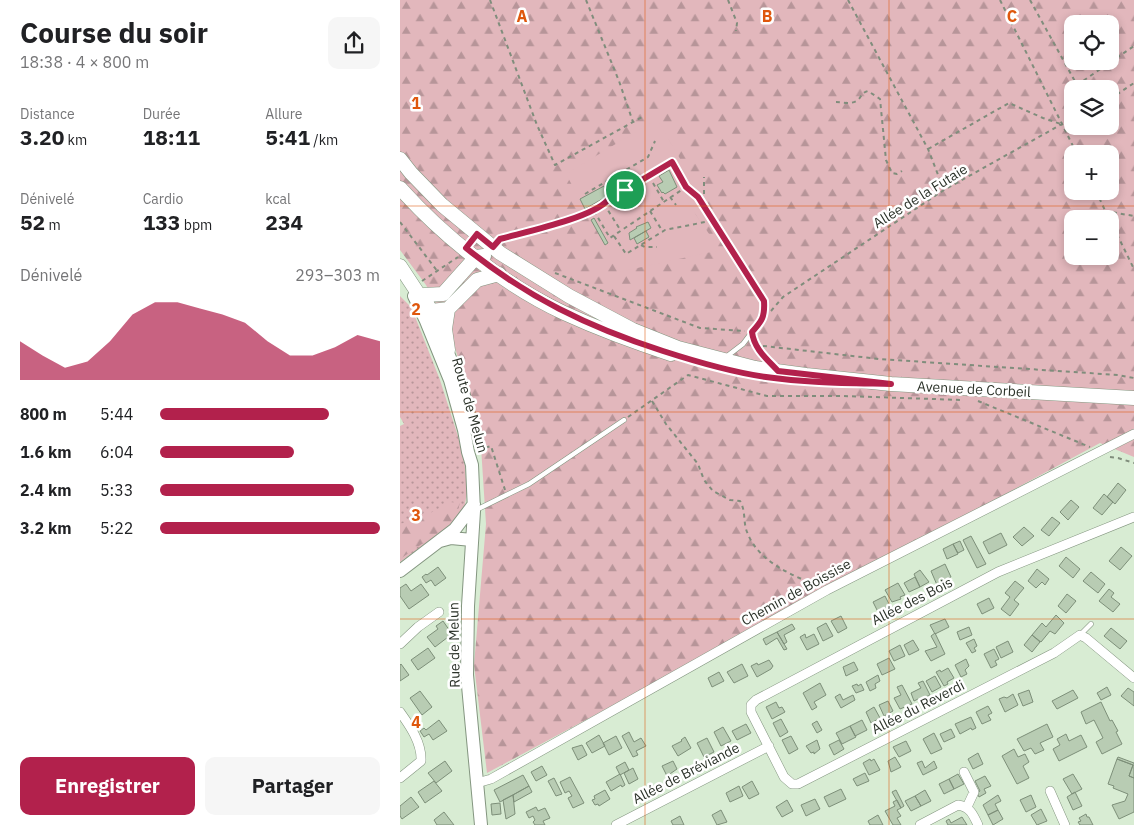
<!DOCTYPE html>
<html lang="fr">
<head>
<meta charset="utf-8">
<style>
  body { margin:0; font-family:"IBM Plex Sans",sans-serif; background:#f6f6f6; color:#202124; height:100vh; display:flex; flex-direction:column; font-size:19px; white-space:nowrap }
  * { box-sizing:border-box; margin:0 }
  p { font-size:16px; color:#757577 }
  .icon { flex:none; width:28px; height:28px; fill:none; stroke:currentColor; stroke-width:2; stroke-linecap:round; stroke-linejoin:round }
  .map { position:relative; flex:1; overflow:hidden }
  .details { display:flex; flex-direction:column; background:#fff; width:400px }
  .details>* { flex:none }
  .tools { position:absolute; left:664px; top:15px; display:grid; gap:10px }
  .tools a { display:grid; place-items:center; width:55px; height:55px; border-radius:10px; background:#fff; box-shadow:0 2px 8px #0003; font-size:25px }
  .pin { position:absolute; display:grid; place-items:center; width:42px; height:42px; color:#fff; margin:-21px; border:2px solid #fff; border-radius:50%; box-shadow:0 1px 5px #0007 }
  .round { display:grid; place-items:center; flex:none; width:52px; height:52px; border-radius:10px; background:#f6f6f6 }
  .overview { display:flex; align-items:center; justify-content:space-between; height:85px; padding:0 20px }
  h1 { font-size:28px; font-weight:700; line-height:38px }
  .stats { display:grid; grid-template-columns:repeat(3,1fr); gap:8px; height:85px; padding:5px 20px }
  .stats div { display:grid; align-content:center }
  .stats b { font-size:21px; font-weight:700 }
  .stats small { font-size:14px; font-weight:400 }
  .stats p { font-size:14px }
  .chart { height:140px; padding:10px 20px }
  .chart p { display:flex; justify-content:space-between }
  .chart svg { width:100%; height:90px; margin-top:5px; fill:#b2214c; opacity:.7 }
  .action { display:flex; gap:10px; margin-top:auto; padding:10px 20px }
  .action a { flex:1; height:58px; border-radius:10px; background:#b2214c; color:#fff; font-size:20px; font-weight:700; line-height:58px; text-align:center }
  .action a+a { background:#f6f6f6; color:#202124 }
  ul { padding:0 20px; list-style:none; font-size:16px }
  li { display:grid; grid-template-columns:80px 60px 1fr; align-items:center; height:38px }
  li i { height:12px; border-radius:6px; background:#b2214c }
  main { display:flex; flex:1; min-height:0 }
  .map>svg:first-child { display:block }
  .grass { fill:url(#grass-dots) }
  .forest { fill:url(#forest-firs); fill-rule:evenodd }
  .park { fill:#e2b7bc }
  .building { fill:#b8ccb3; stroke:#7d8f79 }
  .lines { fill:none; stroke-linecap:round; stroke-linejoin:round }
  .lane-casing { stroke:#849680; stroke-width:5.5 }
  .street-casing { stroke:#849680; stroke-width:10 }
  .secondary-casing { stroke:#849680; stroke-width:14 }
  .primary-casing { stroke:#849680; stroke-width:15 }
  .path { stroke:#808d7c; stroke-width:2; stroke-dasharray:4 4; stroke-linecap:butt }
  .lane { stroke:#fff; stroke-width:4.5 }
  .street { stroke:#fff; stroke-width:9 }
  .secondary { stroke:#fff; stroke-width:12 }
  .primary { stroke:#fff; stroke-width:14 }
  .route-casing { stroke:#fff; stroke-width:10 }
  .route { stroke:#b2214c; stroke-width:6 }
  .grid { fill:none; stroke:#df570d; stroke-width:1; stroke-opacity:0.55 }
  .labels { text-anchor:middle; dominant-baseline:central; stroke-width:5; stroke-linejoin:round; paint-order:stroke }
  .street-label { font-size:14px; fill:#2b3229; stroke:#fff }
  .grid-label { font-size:16px; text-anchor:middle; font-weight:bold; fill:#df570d; stroke:#fff; stroke-width:5; stroke-linejoin:round; paint-order:stroke }
</style>
</head>
<body>
<main>
<section class="details">
<div class="overview"><div><h1>Course du soir</h1><p>18:38 · 4 × 800 m</p></div><a class="round"><svg class="icon" aria-label="share" viewBox="0 0 24 24"><path d="M12 15V3M7 8l5-5 5 5M5 13v7h14v-7"/></svg></a></div>
<div class="stats">
<div><p>Distance</p><b>3.20<small> km</small></b></div>
<div><p>Durée</p><b>18:11</b></div>
<div><p>Allure</p><b>5:41<small> /km</small></b></div>
</div>
<div class="stats">
<div><p>Dénivelé</p><b>52<small> m</small></b></div>
<div><p>Cardio</p><b>133<small> bpm</small></b></div>
<div><p>kcal</p><b>234</b></div>
</div>
<div class="chart"><p><span>Dénivelé</span>293–303 m</p>
<svg viewBox="0 0 160 44" preserveAspectRatio="none"><path d="M0 44V25L10 32L20 38L30 35L40 25L50 12L60 6L70 6L80 9L90 12L100 16L110 25L120 32L130 32L140 28L150 22L160 25V44z"/></svg>
</div>
<ul>
<li><b>800 m</b>5:44<i style="width:77%"></i></li>
<li><b>1.6 km</b>6:04<i style="width:61%"></i></li>
<li><b>2.4 km</b>5:33<i style="width:88%"></i></li>
<li><b>3.2 km</b>5:22<i style="width:100%"></i></li>
</ul>
<div class="action"><a>Enregistrer</a><a>Partager</a></div>
</section>
<div class="map">
<svg width="734" height="825" viewBox="0 0 734 825">
  <defs>
    <pattern id="grass-dots" width="8" height="8" patternUnits="userSpaceOnUse" patternTransform="scale(1.25)"><rect width="8" height="8" fill="#e2b7bc"/><path d="M2 2h.1M6 6h.1" fill="none" stroke="#b79599" stroke-width="1.8" stroke-linecap="round"/></pattern>
    <pattern id="forest-firs" width="22" height="20" patternUnits="userSpaceOnUse" patternTransform="scale(1.25)"><rect width="22" height="20" fill="#e2b7bc"/><path d="M5 1l3.5 6h-7zM16 11l3.5 6h-7z" fill="#b79599"/></pattern>
  </defs>
  <rect width="100%" height="100%" fill="#d8ecd3"/>
  <path class="grass" d="M0,296L10,306L14,314L40,380L64,455L67,492L64,511L57,521L0,562V426L4,424L0,417Z"/>
  <path class="forest" d="M0,0H734V457L700,443L87,773L74,665L86,524L81,447L70,397L49,328L26,285L0,250ZM672,24H710V61H672ZM672,89H710V126H672ZM672,154H710V191H672ZM672,219H710V256H672Z
    M49,502L60,503L54,522L0,559V524L27,515Z"/>
  <path class="park" d="M257,119L301,195L288,203L320,250L219,272L166,174Z"/>
  <path class="building" d="M269,170L277,187L265,194L263,192L262,193L257,185L263,182L259,176Z
    M204,186L209,195L185,209L180,199Z
    M194,218L208,243L205,245L191,220Z
    M248,222L251,228L230,240L229,233L237,228L236,227Z
    M246,231L249,237L237,244L234,238Z
    M718,483L726,490L715,504L707,497Z
    M704,494L713,502L702,515L693,508Z
    M671,500L679,507L668,520L660,512Z
    M652,517L660,523L649,536L641,530Z
    M624,527L634,536L622,546L613,537Z
    M601,533L607,545L589,554L583,542Z
    M571,536L586,564L577,568L563,540Z
    M560,541L564,550L558,553L553,544Z
    M553,544L558,554L547,559L543,549Z
    M721,547L732,556L720,570L709,561Z
    M666,557L680,569L673,578L659,566Z
    M545,564L551,577L537,585L531,571Z
    M38,567L46,578L35,586L31,580L26,583L22,577L26,574L27,575Z
    M637,569L649,579L645,585L642,582L636,588L628,581Z
    M520,570L529,582L520,587L514,574Z
    M691,572L705,584L698,593L683,581Z
    M515,577L520,587L509,592L504,583Z
    M615,581L624,588L614,600L619,604L610,616L601,609L610,597L605,593Z
    M498,583L505,595L500,597L501,599L492,602L485,590Z
    M6,584L11,591L21,584L29,595L9,609L0,596V588Z
    M709,589L714,593L711,597L720,604L713,612L699,601Z
    M667,594L676,601L666,613L658,606Z
    M485,596L490,606L478,612L473,602Z
    M589,598L594,608L582,614L577,604Z
    M656,615L664,623L655,634L650,631L641,642L632,635L642,623L646,627Z
    M441,616L447,628L438,633L431,621Z
    M545,619L549,627L535,634L530,625Z
    M43,621L52,634L35,647L27,637L38,629L36,626Z
    M426,623L433,636L423,641L417,628Z
    M392,624L395,629L384,635L387,642L384,644L377,632Z
    M569,627L572,635L560,640L557,632Z
    M711,628L727,641L720,649L704,636Z
    M377,632L387,649L384,650L377,638L366,645L363,639Z
    M535,633L545,654L531,661L525,651L537,647L531,636Z
    M405,634L406,638L414,634L419,644L407,650L400,637Z
    M632,635L640,642L632,652L624,645Z
    M574,639L577,646L574,648L576,651L572,653L566,643Z
    M513,640L519,650L509,655L504,645Z
    M608,641L613,652L601,658L596,647Z
    M500,645L505,656L494,661L489,651Z
    M28,648L35,658L18,670L11,660Z
    M594,649L599,659L595,661L597,665L591,668L584,654Z
    M489,658L495,669L482,675L477,664Z
    M566,659L569,666L565,670L567,674L561,677L555,665Z
    M369,660L373,666L371,669L357,677L351,666L357,663L358,665Z
    M454,662L458,670L446,676L443,667Z
    M1,664L9,675L0,681V665Z
    M342,664L348,676L334,683L327,672Z
    M548,668L554,678L547,682L548,684L544,686L536,672L540,670L541,672Z
    M319,672L324,681L312,687L308,678Z
    M478,675L480,681L475,684L476,688L470,691L466,682Z
    M535,676L541,687L532,692L526,681Z
    M523,681L530,695L519,700L518,699L514,701L511,693L521,688L518,683Z
    M420,683L426,695L414,702L417,707L412,710L403,693Z
    M457,684L458,686L461,684L464,690L456,693L452,686Z
    M502,685L512,704L500,709L494,698L501,695L497,687Z
    M707,687L711,695L701,700L697,693Z
    M728,688L734,692V706L721,696Z
    M629,690L633,702L623,706L618,694Z
    M673,690L678,698L657,709L652,701Z
    M20,691L32,707L22,715L10,698Z
    M440,694L443,700L453,695L455,700L441,708L435,697Z
    M613,694L618,705L605,712L599,699L604,697L607,698Z
    M488,701L493,711L484,716L479,705Z
    M376,702L379,708L382,707L385,712L372,719L366,707Z
    M701,702L710,721L712,720L718,731L716,732L722,744L702,754L696,742L703,738L694,720L686,724L681,712Z
    M588,706L592,713L588,715L591,720L582,724L576,712Z
    M474,707L480,718L471,723L466,712Z
    M571,717L576,728L572,730L571,728L560,734L555,724Z
    M381,719L388,732L380,737L373,723Z
    M39,720L47,731L33,740L29,734L24,737L20,731L24,728L26,730Z
    M462,720L467,730L455,736L450,726Z
    M417,721L422,730L417,733L412,724Z
    M346,724L351,733L337,740L332,731Z
    M647,724L653,737L640,743L644,750L635,754L631,748L624,751L617,739Z
    M450,726L456,737L442,744L436,733Z
    M323,727L331,741L321,746L314,732Z
    M551,729L555,737L544,742L540,734Z
    M229,732L234,742L241,738L246,746L236,751L238,755L233,757L222,736Z
    M534,733L542,749L531,754L523,739Z
    M666,734L669,741L681,735L687,747L659,761L653,749L660,745L657,739Z
    M199,735L205,746L192,753L186,743Z
    M216,736L222,748L209,755L203,743Z
    M391,736L398,749L389,754L382,740Z
    M285,737L291,748L278,756L272,746L282,741L281,740Z
    M307,738L314,752L304,757L297,743Z
    M417,740L420,749L414,754V752L411,753L406,746Z
    M439,740L444,749L434,755L429,745Z
    M506,741L511,751L499,757L493,747Z
    M182,745L187,755L178,760L172,748Z
    M614,749L618,757L625,754L629,762L623,766L629,778L617,784L602,756Z
    M578,753L583,764L573,769L568,759Z
    M495,757L501,767L491,772L488,761Z
    M718,757L734,763V778L729,776L733,765L717,759Z
    M470,759L471,761L474,759L480,770L469,775L463,763Z
    M717,759L733,765L729,776L734,778V812L719,819L712,805L725,801L728,794L713,788L714,786L708,784Z
    M45,761L52,771L36,783L28,773Z
    M273,761L277,769L267,776L262,766Z
    M522,761L525,768L534,761L537,768L523,775L517,763Z
    M225,762L229,770L220,775L216,767Z
    M142,766L147,775L136,781L131,772Z
    M233,768L238,779L229,784L224,773Z
    M465,773L469,781L457,786L453,779Z
    M220,774L225,785L222,787L221,785L211,791L206,782Z
    M558,774L564,784L554,789L549,779Z
    M673,774L682,789L672,794L663,779Z
    M123,775L129,786L100,802L94,790Z
    M585,776L591,786L584,789L586,793L579,797L577,793L580,791L575,781Z
    M170,777L184,803L173,808L168,798L172,796L169,791L165,793L160,782Z
    M154,778L162,794L156,796L148,781Z
    M549,779L554,789L544,794L539,784Z
    M34,781L42,791L25,803L18,792Z
    M352,781L359,794L349,799L342,787Z
    M129,786L132,792L114,802L113,795Z
    M339,786L343,796L330,802L326,793Z
    M441,789L446,799L429,807L424,797Z
    M205,790L210,799L199,806L198,804L195,805L192,800L195,799L194,796Z
    M496,790L504,806L501,808L492,792Z
    M525,790L531,801L521,806L515,796Z
    M675,792L682,806L673,810L667,797Z
    M113,795L115,814L106,819L103,800Z
    M598,795L601,801L595,804L598,810L588,815L583,805Z
    M631,795L636,807L626,812L620,800Z
    M515,796L521,806L511,811L505,801Z
    M11,797L19,807L2,819L0,816V806Z
    M415,799L420,809L406,816L401,805Z
    M387,800L393,811L382,817L376,807Z
    M497,800L501,808L497,810L501,816L497,818L501,825H493L485,811L495,806L493,802Z
    M100,803L101,814L92,815L91,804Z
    M136,807L138,811L145,808L150,818L143,821L145,825H135L133,822L135,820L133,816L129,818L126,812Z
    M641,809L647,821L637,825L631,815Z
    M321,810L327,822L317,825L312,815Z
    M598,810L603,819L593,825L588,815Z
    M44,812L54,825H37L34,820Z
    M686,814L687,817H689L693,825H680L678,822L681,821L679,818Z
    M478,815L483,825H470L468,821Z
    M280,816L284,825H273L271,821Z
    M562,817L567,825H548L546,821L549,819L551,823Z"/>
  <g class="lines">
    <g class="lane-casing">
      <path id="lane" d="M297,197L364,301L365,313L360,322
        M94,246L100,239L188,214
        M326,357L343,344L352,332
        M76,510L129,484L224,420
        M680,635L691,624"/>
    </g>
    <g class="street-casing">
      <path id="street" d="M734,517L598,572L356,700L351,705V712L384,777L392,784H398L654,653L680,635L686,638L734,678
        M0,644L18,627L39,612
        M0,712C10,726 22,743 21,761L0,778
        M564,772L574,792L567,807
        M77,783L91,779L427,590L734,434
        M650,791L665,825
        M216,825L369,746
        M520,825L558,805C570,807 573,814 578,825"/>
    </g>
    <g class="secondary-casing">
      <path id="secondary" d="M14,296L26,321L50,380L64,430L68,452L72,465L74,511L68,606L67,675L81,825
        M28,303L62,388L72,426
        M40,541L51,538L72,540
        M0,571L55,529L74,504"/>
    </g>
    <g class="primary-casing">
      <path id="primary" d="M0,159L11,173L42,205L100,253L169,296L233,330L278,348L355,368L406,375L491,384L734,398
        M0,188C44,237 104,285 164,313C199,329 234,342 271,354
        M0,266L25,304L32,311L48,309
        M24,295L43,294L76,257L84,256
        M48,350L45,329L48,309L77,280L99,274"/>
    </g>
    <path class="path" d="M90,0L137,125L155,165L244,116
      M186,0L219,81L233,122
      M328,0L337,23L336,31
      M448,0L528,149L544,190
      M600,0L677,154
      M630,0L677,85V89
      M677,85L734,46
      M710,99L734,83
      M436,102C443,102 452,105 458,100C462,96 461,93 468,91L480,99L486,160L492,173L497,174L502,171
      M528,149L609,103L643,118L661,124
      M217,175L225,190
      M249,176L264,202
      M696,191L709,219
      M185,194L248,157L255,141
      M304,194V177
      M270,197L276,205
      M204,204L221,231
      M194,210L207,200L272,162L286,187L293,193
      M194,211L210,238L286,187
      M250,211L263,232
      M705,211L734,216
      M710,220L734,269
      M0,222L38,272
      M214,236L226,254L265,230L305,222
      M241,245L245,247H257
      M155,273L300,328L345,331
      M22,281L58,257
      M371,311L383,297L544,190L662,124L672,122
      M353,340L356,347L366,359
      M355,345L479,359L718,375L734,378
      M252,401L266,424L298,464L304,480L313,491L330,500L340,501C346,511 343,522 347,532C358,561 389,574 416,585
      M578,401L690,447
      M228,417L288,375L367,396H444L562,400
      M78,450L91,446L105,490
      M710,457L718,458L734,463"/>
    <use href="#lane" class="lane"/>
    <use href="#street" class="street"/>
    <use href="#secondary" class="secondary"/>
    <use href="#primary" class="primary"/>
  </g>
  <g class="lines">
    <g class="route-casing">
      <path id="route" d="M272,162L286,187L298,197L364,301C365,317 362,321 352,332C354,349 367,359 378,371L491,384C449,383 407,383 366,377C330,372 297,362 263,351C188,327 127,297 66,248L77,234L93,247L100,239C125,232 192,218 208,200Z"/>
    </g>
    <use href="#route" class="route"/>
  </g>
  <path class="grid" d="M245,0V825M489,0V825M0,206H734M0,412H734M0,619H734"/>
  <g class="labels">
    <g class="street-label">
      <text transform="translate(520 196) rotate(-32)">Allée de la Futaie</text>
      <text transform="translate(574 389) rotate(3)">Avenue de Corbeil</text>
      <text transform="translate(70 405) rotate(74)">Route de Melun</text>
      <text transform="translate(396 592) rotate(-29)">Chemin de Boissise</text>
      <text transform="translate(512 601) rotate(-27)">Allée des Bois</text>
      <text transform="translate(54 645) rotate(-91)">Rue de Melun</text>
      <text transform="translate(518 707) rotate(-27)">Allée du Reverdi</text>
      <text transform="translate(286 773) rotate(-27)">Allée de Bréviande</text>
    </g>
  </g>
  <g class="grid-label">
    <text x="122" y="22">A</text>
    <text x="367" y="22">B</text>
    <text x="612" y="22">C</text>
    <text x="16" y="109">1</text>
    <text x="16" y="315">2</text>
    <text x="16" y="521">3</text>
    <text x="16" y="728">4</text>
  </g>
</svg>
<div class="tools">
<a><svg class="icon" aria-label="locate" viewBox="0 0 24 24"><circle cx="12" cy="12" r="6"/><path d="M12 2v4M12 18v4M2 12h4M18 12h4"/></svg></a>
<a><svg class="icon" aria-label="layers" viewBox="0 0 24 24"><path d="M12 4l9 5-9 5-9-5zM3 14l9 5 9-5"/></svg></a>
<a>+</a>
<a>−</a>
</div>
<div class="pin" style="left:225px;top:190px;background:#1e9e55"><svg class="icon" aria-label="arrive" viewBox="0 0 24 24"><path d="M6 21V4h12l-3 4 3 4H6"/></svg></div>
</div>
</main>
</body>
</html>
